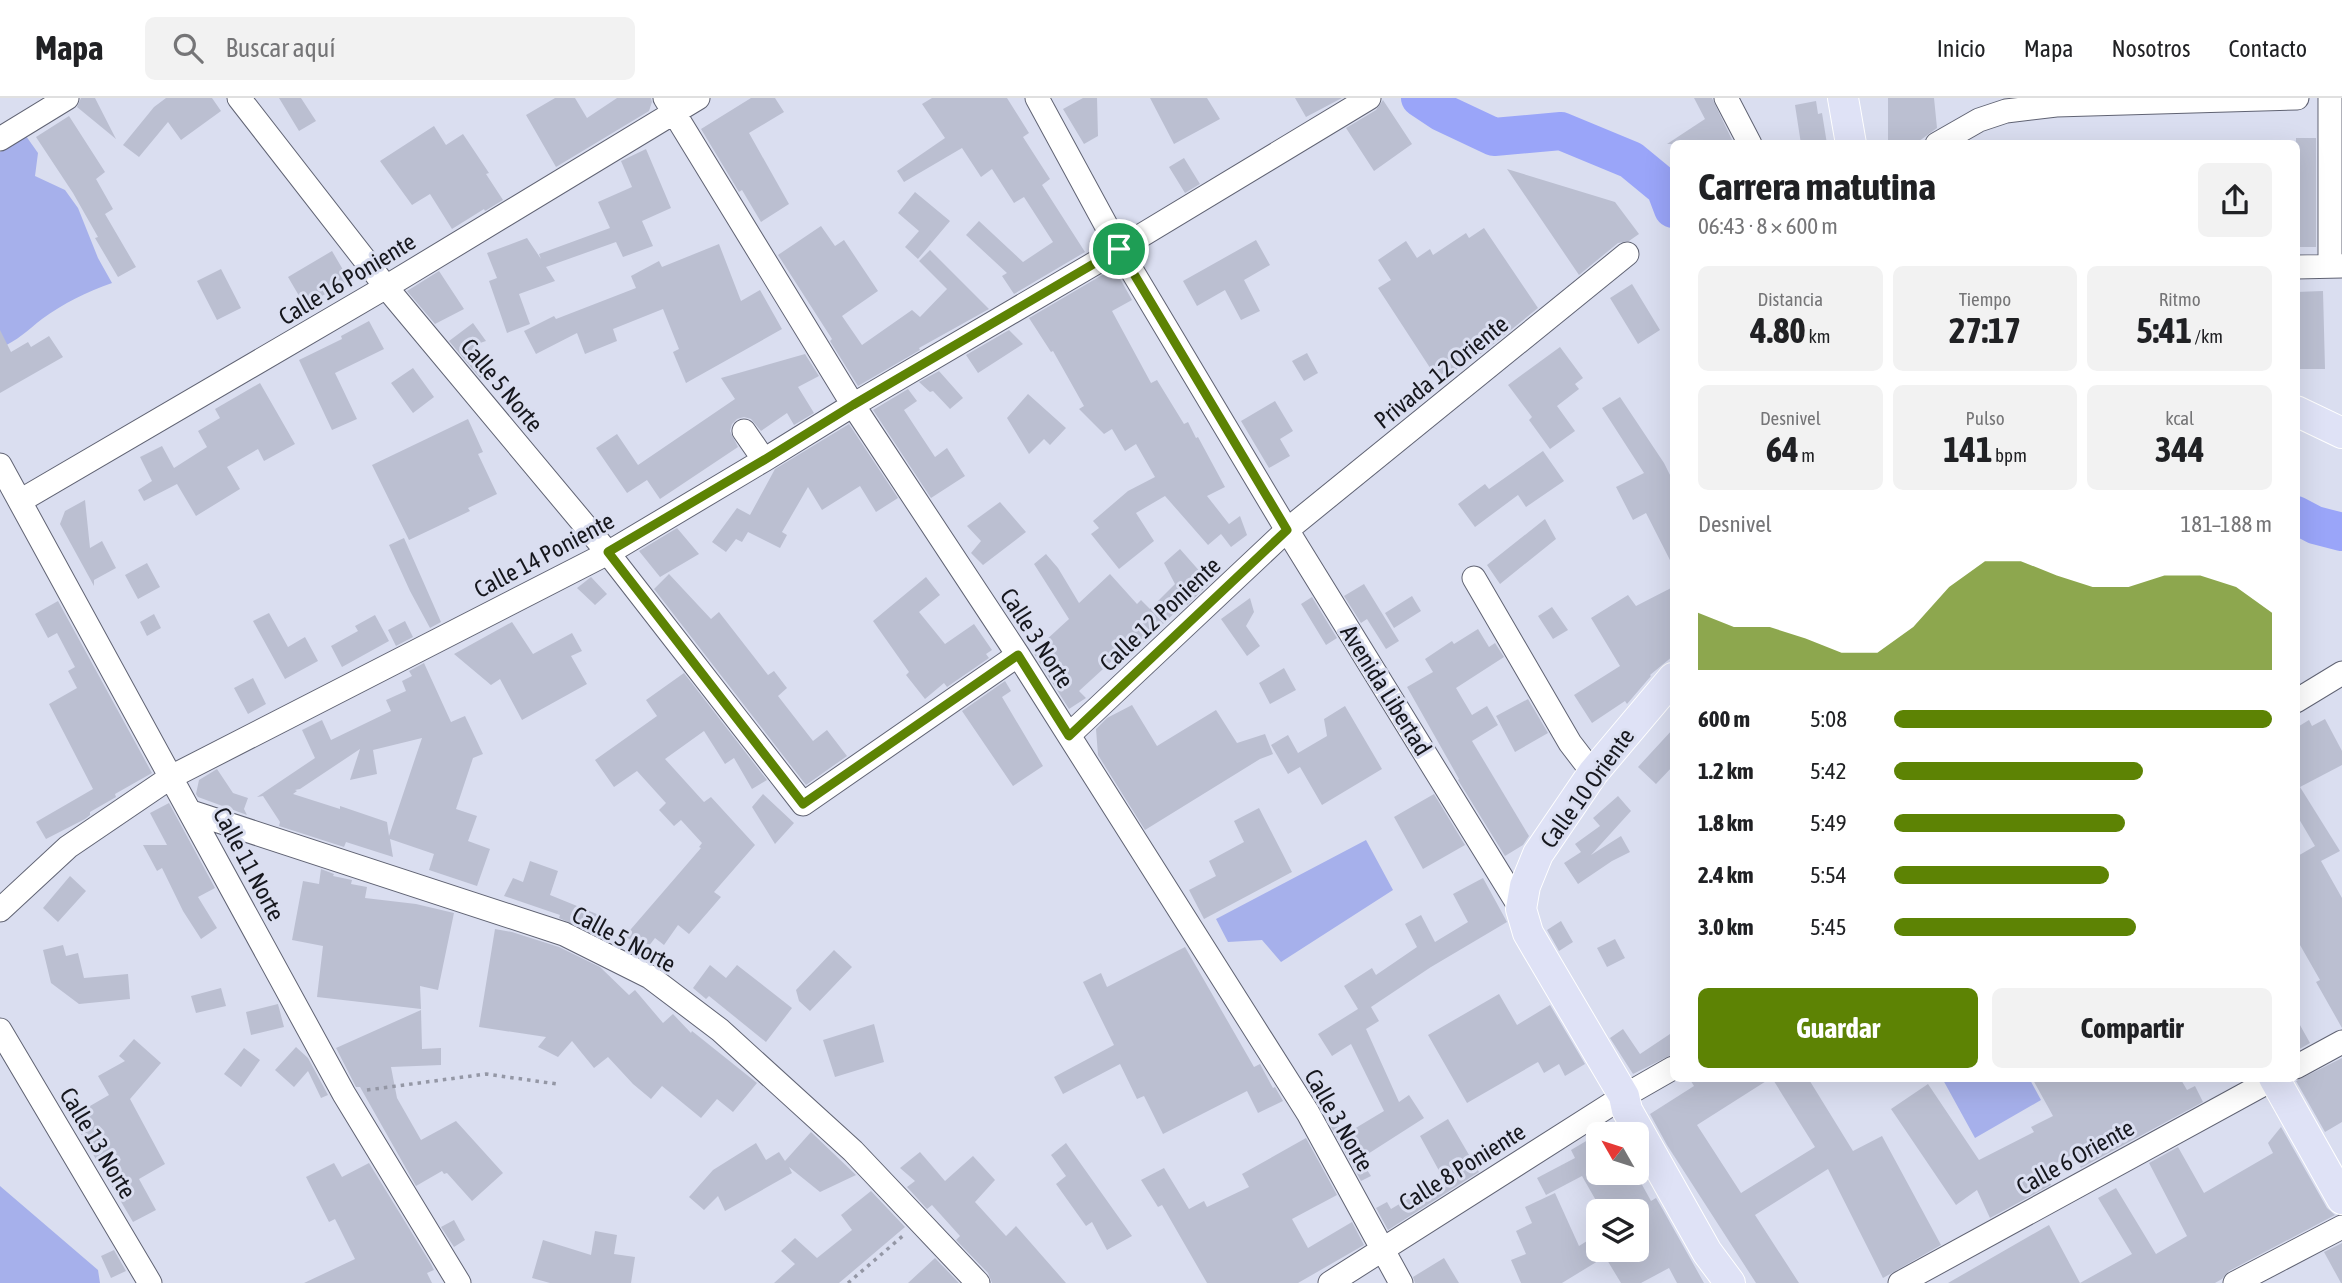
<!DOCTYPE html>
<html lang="es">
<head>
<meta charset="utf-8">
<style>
  body { margin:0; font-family:"Asap Condensed",sans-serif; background:#f2f2f2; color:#202124; height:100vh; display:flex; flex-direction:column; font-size:26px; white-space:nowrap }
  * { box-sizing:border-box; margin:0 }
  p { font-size:23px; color:#757577 }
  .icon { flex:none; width:38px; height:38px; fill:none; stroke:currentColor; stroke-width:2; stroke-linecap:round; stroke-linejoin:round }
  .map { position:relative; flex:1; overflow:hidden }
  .side { position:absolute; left:1670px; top:42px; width:630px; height:942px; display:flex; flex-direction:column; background:#fff; border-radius:10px; box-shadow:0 7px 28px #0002 }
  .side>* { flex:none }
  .needle { width:46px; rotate:309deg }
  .buttons { position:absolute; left:1586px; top:1024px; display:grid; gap:14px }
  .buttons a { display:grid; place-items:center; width:63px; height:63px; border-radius:10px; background:#fff; box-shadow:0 7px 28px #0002; font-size:35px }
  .pin { position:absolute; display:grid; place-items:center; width:60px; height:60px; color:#fff; margin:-30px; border:4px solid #fff; border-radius:50%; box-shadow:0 2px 7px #0007 }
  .round { display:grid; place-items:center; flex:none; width:74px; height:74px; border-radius:10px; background:#f2f2f2 }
  .head { display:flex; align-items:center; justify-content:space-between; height:119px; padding:0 28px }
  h1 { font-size:38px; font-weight:700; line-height:52px }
  .stats { display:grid; grid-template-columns:repeat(3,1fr); gap:10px; height:119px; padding:7px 28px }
  .stats div { display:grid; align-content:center; border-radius:10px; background:#f2f2f2; text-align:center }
  .stats b { font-size:35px; font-weight:700 }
  .stats small { font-size:19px; font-weight:400 }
  .stats p { font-size:19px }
  .chart { height:196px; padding:14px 28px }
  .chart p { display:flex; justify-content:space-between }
  .chart svg { width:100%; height:126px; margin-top:7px; fill:#5d8304; opacity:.7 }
  .action { display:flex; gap:14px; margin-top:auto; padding:14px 28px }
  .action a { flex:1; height:80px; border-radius:10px; background:#5d8304; color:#fff; font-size:28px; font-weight:700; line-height:80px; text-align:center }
  .action a+a { background:#f2f2f2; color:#202124 }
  ul { padding:0 28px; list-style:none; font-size:23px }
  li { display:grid; grid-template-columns:112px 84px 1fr; align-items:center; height:52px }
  li i { height:18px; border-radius:9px; background:#5d8304 }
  header { display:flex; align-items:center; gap:42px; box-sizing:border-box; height:98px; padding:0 35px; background:#fff; border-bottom:2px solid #e0e0e0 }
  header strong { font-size:33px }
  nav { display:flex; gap:38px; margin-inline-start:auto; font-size:24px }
  .search { width:490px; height:63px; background:#f2f2f2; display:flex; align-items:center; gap:18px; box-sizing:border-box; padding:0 24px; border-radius:10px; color:#757577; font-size:26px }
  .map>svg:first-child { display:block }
  .green { fill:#a6b0eb }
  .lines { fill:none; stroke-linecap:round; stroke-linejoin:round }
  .river { stroke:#9aa5f9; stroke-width:38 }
  .building { fill:#bbbfd1; fill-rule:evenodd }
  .minor-casing { stroke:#606373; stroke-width:25 }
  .major-casing { stroke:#fff; stroke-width:32 }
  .path { stroke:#9497a5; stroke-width:3.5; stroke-dasharray:3.5 5; stroke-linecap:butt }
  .minor { stroke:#fff; stroke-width:23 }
  .major { stroke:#dfe2f6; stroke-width:30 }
  .route-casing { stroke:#fff; stroke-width:14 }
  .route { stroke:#5d8304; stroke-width:9 }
  .labels { text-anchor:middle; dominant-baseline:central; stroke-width:6; stroke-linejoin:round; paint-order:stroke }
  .street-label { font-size:24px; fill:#16171d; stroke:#dadef0 }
</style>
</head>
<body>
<header>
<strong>Mapa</strong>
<div class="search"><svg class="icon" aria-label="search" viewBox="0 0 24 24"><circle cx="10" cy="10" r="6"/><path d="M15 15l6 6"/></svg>Buscar aquí</div>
<nav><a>Inicio</a><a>Mapa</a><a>Nosotros</a><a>Contacto</a></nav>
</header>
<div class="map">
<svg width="2342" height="1185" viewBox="0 0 2342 1185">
  <rect width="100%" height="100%" fill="#dadef0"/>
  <path class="green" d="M26,38L38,55L35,78L65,92L78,110L98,160L112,185C86,194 64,205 42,221C28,232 17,243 0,250V54Z
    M1366,742L1393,792L1281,864L1262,842L1228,844L1216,821Z
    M1942,980H2029L2041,1002L1975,1040Z
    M0,1088L98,1172L100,1185H0Z"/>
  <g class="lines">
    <path class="river" d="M1420,0L1441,14L1494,39L1561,33L1631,62L1665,90L1673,111
      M2296,417L2315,427L2342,434"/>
  </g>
  <path class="building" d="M81,0H95L116,41L77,9Z
    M166,0H212L221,13L181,42L168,24L139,59L123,47L154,9Z
    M279,0H301L316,23L299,33Z
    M555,0H575L587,20L617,0H651L652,4L649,13L556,69L526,17Z
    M751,0H775L784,14L749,35L789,106L761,124L742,92L739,94L701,31Z
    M932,0H1007L1029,35L1023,39L1050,81L1042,87L1085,154L1014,196L1002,178L1007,175L966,137L979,123L1023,164L1053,144L1024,99L1014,105L992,71L981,79L962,50L904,84L897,73L945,40L922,6Z
    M1083,0H1097L1098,38L1084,46L1063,11Z
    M1150,0H1207L1220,21L1174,46Z
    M1295,0H1342L1306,19Z
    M1694,0H1712L1734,46H1667L1705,21Z
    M1888,0H1934L1937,30L1915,46H1888Z
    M1383,2L1412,46L1374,73L1346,30L1376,12Z
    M1816,3L1818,16L1822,15L1827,46H1801L1795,7Z
    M69,18L105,74L96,81L113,111L105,116L136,169L118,179L95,140L98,139L73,95L36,39Z
    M434,28L446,47L463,36L489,75L486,76L503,102L485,113L484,111L452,131L430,96L412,107L380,63Z
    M2296,40H2316V149H2296Z
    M646,51L671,110L642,123L653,148L623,159L616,144L546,169L555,183L519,196L530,226L507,235L489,183L497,180L487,155L527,140L541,161L539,156L610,130L598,104L632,89L621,63Z
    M1184,60L1200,86L1185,95L1169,69Z
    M1507,71L1615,104L1639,136L1629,143L1618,145L1579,177Z
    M915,94L950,123L918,161L905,149L919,133L898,115Z
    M821,128L835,148L844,142L878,193L842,218L862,247L912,212L920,219L947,191L919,163L930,152L989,211L919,250L920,252L858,288L830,243L832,241L778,157Z
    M1484,130L1538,210L1485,253L1453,274L1451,271L1436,279L1378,190L1391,182L1378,162L1406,143L1417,160L1430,151L1433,157L1466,135L1469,140Z
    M1256,142L1270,167L1244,182L1260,213L1241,222L1225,192L1197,208L1183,183Z
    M719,146L741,203L760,192L782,231L686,285L673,254L679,251L663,211L613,231L617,243L585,256L577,235L536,256L524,233L554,218L556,221L636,190L631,178L659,163L662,169Z
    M332,153L349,182L305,208L288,179Z
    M1114,170L1132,202L1112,213L1151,285L1157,282L1184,326L1188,324L1196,340L1198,339L1225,389L1207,398L1229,426L1240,418L1247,437L1231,449L1221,436L1208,447L1165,398L1136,415L1154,443L1119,471L1091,436L1099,430L1093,423L1128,393L1155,379L1136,346L1125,353L1112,331L1104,336L1079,311L1084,308L1053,253L1051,254L1029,220Z
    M221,171L241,210L217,222L197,183Z
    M439,173L464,211L435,226L407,193Z
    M1632,186L1660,232L1638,246L1610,200Z
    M2323,193L2325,271H2296V194Z
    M369,223L384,251L335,275L357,321L332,332L299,262L342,241L341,238Z
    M473,225L486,243L477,246L493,271L480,280L449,243Z
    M0,232L11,254L28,244L31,249L49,238L63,259L0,295Z
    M1009,232L1023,246L978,275L966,257Z
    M1560,249L1583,280L1575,286L1579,291L1557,308L1575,333L1550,351L1529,322L1532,319L1508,287Z
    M1307,255L1318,275L1304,283L1292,263Z
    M805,256L819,278L798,289L814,315L794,327L787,315L761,333L751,321L744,319L737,321L732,326L730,333L738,349L660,401L647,382L627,395L596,350L617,336L638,367L735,301L721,280Z
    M413,270L434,299L413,315L391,285Z
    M939,273L963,300L950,311L933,293L930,294L919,284Z
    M260,285L295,346L264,363L258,351L227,369L240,391L196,418L177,386L144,403L138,392L152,383L140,359L162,348L174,370L207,349L198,333L220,320L215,311Z
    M908,291L917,303L904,312L935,359L947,350L965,378L931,400L873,312Z
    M1028,296L1066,330L1050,347L1044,341L1029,356L1007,320Z
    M1620,299L1664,365L1673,383V468L1646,415L1633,422L1616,389L1644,375L1602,310Z
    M1275,303L1293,333L1280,341L1290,358L1269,370L1241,323Z
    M468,321L483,354L478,356L497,396L468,410L470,413L409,442L372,367Z
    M849,326L898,400L876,414L860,388L822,412L808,389L782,434L787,437L780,450L748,434L742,444L736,441L726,454L712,444L737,410L750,417L775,371Z
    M1543,353L1564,383L1526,409L1518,397L1475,429L1458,406L1485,386L1489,391Z
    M85,402L90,450L102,443L116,470L94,482V488L60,426L65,413Z
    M1000,404L1026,434L983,467L971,455L981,443L967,428Z
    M1545,421L1556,441L1500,486L1487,467Z
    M677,430L699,456L660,479L639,453Z
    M404,440L441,524L430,530L410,493L389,447Z
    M1180,451L1210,485L1187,507L1186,504L1143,545L1138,539L1079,593L1086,600L1069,611L1033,554L1069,521L1034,466L1046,456L1058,470L1079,505L1110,476L1137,506L1141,502L1150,511L1175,486L1164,465Z
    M147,465L160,489L138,501L125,477Z
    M669,476L711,521L719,514L768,577L774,573L787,590L778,598L813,643L827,632L847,658L806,687L654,491Z
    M591,479L607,496L595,507L577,490Z
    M926,479L940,497L919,514L945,546L974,526L992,552L986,556L989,560L947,589L944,585L925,601L906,577L909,574L873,523Z
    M1364,486L1399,543L1386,551L1367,521L1361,525L1344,498Z
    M1673,489V558L1650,577L1651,578L1627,606L1625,603L1592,625L1574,597L1620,568L1591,520L1628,497L1636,508Z
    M1412,498L1421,513L1394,530L1385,515Z
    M1312,499L1337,540L1326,547L1301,506Z
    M1250,500L1254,514L1246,528L1260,548L1247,558L1221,521Z
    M58,503L152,675L115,696L116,699L90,714V717L85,721L46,741L36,724L93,691L49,606L77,590L68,573L75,569L57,535L48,540L35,516Z
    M1552,509L1568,532L1553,541L1538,518Z
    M269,515L288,549L305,539L318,563L285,581L253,523Z
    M154,516L161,530L147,538L140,524Z
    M375,517L389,543L342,569L331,548L358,533L355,528Z
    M405,523L413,539L396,548L388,532Z
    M512,524L533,556L572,535L582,553L571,558L587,586L522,622L500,581L491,587L454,556Z
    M1478,531L1489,549L1495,545L1504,559L1456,590L1472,617L1487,608L1498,627L1472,643L1529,738L1523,747L1505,758L1458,682L1459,681L1407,589L1433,574L1425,561L1452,543L1454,546Z
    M424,565L451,624L465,618L483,656L473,660L456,711L477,718L468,743L490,751L477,788L429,772L434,756L390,741L393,759L346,744L344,749L279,728L280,724L263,698L257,699L315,660L302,632L322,622L331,642L391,613L386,602L406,593L402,583L412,578L409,573ZM422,640L389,738L387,724L340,708V711L293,696L297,693L295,692L300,691L360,651L350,682L377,676L373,652Z
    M1284,570L1296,592L1270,606L1259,585Z
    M684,575L767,682L752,691L734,660L725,666L704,633L665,661L704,704L711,699L755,747L714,794L721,799L689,836L678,827L664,847L655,840L645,853L625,838L701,750L699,749L702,745L681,722L674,728L659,712L666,705L637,673L614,689L595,662L657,618L646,602Z
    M253,580L266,606L248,616L234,590Z
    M1005,583L1011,593L1002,599L1043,668L1013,688L962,613Z
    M1528,601L1548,635L1515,654L1496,618Z
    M1132,607L1157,648L1216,612L1237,645L1265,636L1273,656L1260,661L1145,732L1098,657L1096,631L1107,620Z
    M1345,608L1382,671L1322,707L1300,669L1288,676L1271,647L1288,637L1298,655L1327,638L1324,621Z
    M2325,621L2342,653V667L2300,689L2340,753L2321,763L2342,800V930L2316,884L2320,882L2296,840V759L2315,748L2296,716V630L2309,622L2312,628Z
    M1673,631V668L1656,686L1638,669Z
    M217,671L233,695L248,700L244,711L247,717L198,699L196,696L199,682Z
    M763,696L794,725L775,746L752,709Z
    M1434,696L1465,747L1423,771L1394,719Z
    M1618,698L1631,713L1591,757L1621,738L1630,754L1612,763L1578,786L1564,765L1581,754L1575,746L1600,728L1593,720Z
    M169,705L215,790L198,799L217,830L201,841L183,813L162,770L157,773L143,747H167L150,715Z
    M1259,710L1292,774L1204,821L1189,792L1216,778L1209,763L1244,744L1234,723Z
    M530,763L558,773L550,797L604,819L590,834L559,820L560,817L504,798L513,780L523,784Z
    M321,771L334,776L333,778L352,782L351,786L367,789L365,800L416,806L454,815L438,892L420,888L421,911L317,899L323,848L292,842L303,783L319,786Z
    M70,778L86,793L58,824L43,810Z
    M1483,780L1507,824L1431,869L1371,909L1379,923L1366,931L1399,1004L1409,997L1424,1020L1360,1061L1371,1078L1361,1083L1330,1027L1336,1024L1344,1037L1384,1013L1351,946L1332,958L1318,936L1358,911L1344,888L1372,870L1376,877L1417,849L1405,826L1421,817L1435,844L1468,824L1453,796Z
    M1561,823L1573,844L1559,853L1547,832Z
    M495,831L512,834L559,849L600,869L629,897L635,892L663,925L673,916L691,935L692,933L757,985L733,1014L717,1001L701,1020L662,988L651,1001L633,986L608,959L594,970L572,943L558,959L538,949L546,939L479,929Z
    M1615,841L1625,860L1607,869L1597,850Z
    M63,847L66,858L78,855L84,880L128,876L130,901L79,906L51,885L43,852Z
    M1185,849L1254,969L1260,966L1273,990L1275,989L1283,1003L1258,1015L1247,993L1163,1036L1144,998L1137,1001L1120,966L1063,996L1054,979L1114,947L1083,884L1101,875L1107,889Z
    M834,852L852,869L810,913L799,903L796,892Z
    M710,867L726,880L737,867L792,910L766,944L709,898L706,901L693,890Z
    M221,890L226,908L196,915L191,898Z
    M1499,896L1517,927L1550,907L1585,966L1565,978L1559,966L1544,975L1538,964L1467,1005L1428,937Z
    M278,906L284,929L251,937L246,914Z
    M421,912L422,951L441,950V967L391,969L397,1000L421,1042L456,1023L503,1075L472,1103L447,1075L444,1076L442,1073L416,1088L360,989H356L336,950Z
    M2296,920L2310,945L2296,953Z
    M874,926L884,964L835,979L823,942Z
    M1623,931L1640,956L1673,934V956L1633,976L1610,940Z
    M134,941L161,965L130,1001L165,1066L139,1081L156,1112L133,1124L71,1019L109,997L98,978L125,963L119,958Z
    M296,949L308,960L328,997L321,1000L308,973L294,989L275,972Z
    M244,950L260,962L241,989L224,976Z
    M2342,960V1024L2325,1034L2296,983Z
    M1689,980H1771L1697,1027L1741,1095L1815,1049L1772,980H1808L1853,1053L1882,1038L1941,1147L1883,1180L1828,1071L1755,1117L1799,1185H1756L1667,1047L1650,1016L1694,988Z
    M2032,980H2180L2187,992L2195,988L2203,1004L2081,1070L2074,1056L2043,1072L2051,1087L1990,1120L1977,1092L1956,1107L1891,1011L1928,986L1979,1062L2034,1034L2031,1029L2053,1018Z
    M1448,1021L1479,1074L1388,1132L1376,1110L1387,1104L1391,1111L1443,1080L1420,1038Z
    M2281,1029L2327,1110L2335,1117L2229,1173L2222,1181L2215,1185H1948L2049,1127L2080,1185L2132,1156L2098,1100L2116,1090L2156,1156L2187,1138L2149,1065L2178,1049L2204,1095L2273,1055L2268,1045Z
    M811,1034L856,1077L820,1094L789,1069L792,1075L725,1113L718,1098L704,1112L689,1099L713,1072L756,1045L766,1062L779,1054L785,1063Z
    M1598,1036V1074H1635L1651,1103L1656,1100L1663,1112L1704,1185H1677L1669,1170L1641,1185H1621L1601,1152H1636V1113H1602L1582,1078L1546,1097L1537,1080L1575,1060L1571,1052Z
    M1306,1040L1337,1097L1292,1121L1308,1150L1352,1124L1364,1147L1298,1185H1207L1162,1107L1158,1109L1141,1082L1164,1070L1189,1111L1204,1103L1207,1109L1249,1089L1242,1076Z
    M1066,1045L1132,1138L1107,1152L1092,1124L1086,1128L1056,1086L1066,1078L1051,1057Z
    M920,1054L945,1083L973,1058L995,1082L975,1104L1006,1138L1016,1128L1066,1185H992L988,1175L956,1142L960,1138L932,1107L927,1111L907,1089L915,1083L900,1070Z
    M334,1065L342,1079L369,1065L431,1166L434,1172L427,1175L432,1185H304L355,1161L335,1121L329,1124L306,1079Z
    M871,1093L905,1129L839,1185H774L795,1166L781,1153L795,1140L817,1160L852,1132L841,1117Z
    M1555,1095L1579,1148L1598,1136V1163L1562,1185H1521L1511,1162L1526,1156L1516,1133L1532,1125L1525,1109Z
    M454,1122L465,1142L454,1149L441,1129Z
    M595,1133L617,1137L614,1156L635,1159L631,1185H550L532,1180L543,1142L591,1157Z
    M2342,1145V1185H2341L2324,1154Z
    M114,1152L126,1173L111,1180L101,1158Z
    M935,1160L959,1185H908Z
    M1444,1160L1459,1185H1415L1413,1179Z"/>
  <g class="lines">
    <g class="minor-casing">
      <path id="minor" d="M239,0L386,189L608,455L803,706L1018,557
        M665,0L853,307L1018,557L1308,1015L1401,1185
        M1037,0L1119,151L1287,432L1521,811
        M1726,0L1750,46
        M0,41L67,0
        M1937,46L1979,22L2006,13L2056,7L2297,0
        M2330,168V0
        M2296,169L2342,168
        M744,333L764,362
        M0,367L344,996L459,1185
        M20,403L386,189L698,0
        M1474,480L1570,645L1593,675
        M2296,603L2342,575
        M1069,637L1287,432L1627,156
        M191,714L564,836L650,879L720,932L853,1053L978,1185
        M0,812L68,749L171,679L608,455L764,362L853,307L1119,151L1369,0
        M0,932L150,1185
        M2296,969L2342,944
        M1330,1185L1624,998L1673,970
        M1900,1185L2275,980
        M2235,1185L2342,1129"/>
    </g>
    <g class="major-casing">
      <path id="major" d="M1843,0L1851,46
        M2296,313L2342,335
        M1673,580L1593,675L1538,756L1525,788L1521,811L1528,835L1624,998L1627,1012L1707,1154L1730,1185
        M2274,980L2342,1101"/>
    </g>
    <path class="path" d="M367,992L486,976L557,986
      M848,1185L905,1136"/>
    <use href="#minor" class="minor"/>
    <use href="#major" class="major"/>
  </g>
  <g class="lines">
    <g class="route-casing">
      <path id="route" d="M1119,151L1287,432L1069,638L1018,557L803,706L608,454L764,362L853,307Z"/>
    </g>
    <use href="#route" class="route"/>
  </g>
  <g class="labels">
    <g class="street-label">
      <text transform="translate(347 181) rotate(-31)">Calle 16 Poniente</text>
      <text transform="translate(1441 274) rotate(-39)">Privada 12 Oriente</text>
      <text transform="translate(502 287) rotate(50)">Calle 5 Norte</text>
      <text transform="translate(544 457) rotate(-28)">Calle 14 Poniente</text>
      <text transform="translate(1160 516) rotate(-43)">Calle 12 Poniente</text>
      <text transform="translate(1037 540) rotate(57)">Calle 3 Norte</text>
      <text transform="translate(1386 592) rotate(58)">Avenida Libertad</text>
      <text transform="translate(1587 690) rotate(-54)">Calle 10 Oriente</text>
      <text transform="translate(249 766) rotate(62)">Calle 11 Norte</text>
      <text transform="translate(624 841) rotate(28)">Calle 5 Norte</text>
      <text transform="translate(1339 1022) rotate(60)">Calle 3 Norte</text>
      <text transform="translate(98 1045) rotate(59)">Calle 13 Norte</text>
      <text transform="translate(2075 1059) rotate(-29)">Calle 6 Oriente</text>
      <text transform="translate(1462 1069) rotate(-32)">Calle 8 Poniente</text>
    </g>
  </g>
</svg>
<div class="buttons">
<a><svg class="needle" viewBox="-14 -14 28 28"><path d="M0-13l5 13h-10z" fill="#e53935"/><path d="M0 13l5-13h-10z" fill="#757577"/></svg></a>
<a><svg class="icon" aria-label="layers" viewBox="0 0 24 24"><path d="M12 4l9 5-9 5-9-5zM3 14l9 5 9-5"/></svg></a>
</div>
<div class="pin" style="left:1119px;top:151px;background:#1e9e55"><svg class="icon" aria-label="arrive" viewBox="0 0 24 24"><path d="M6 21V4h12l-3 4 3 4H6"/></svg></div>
<section class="side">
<div class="head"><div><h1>Carrera matutina</h1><p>06:43 · 8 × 600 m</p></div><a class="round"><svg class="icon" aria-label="share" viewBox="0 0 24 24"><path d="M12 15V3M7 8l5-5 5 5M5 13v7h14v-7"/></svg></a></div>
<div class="stats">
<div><p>Distancia</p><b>4.80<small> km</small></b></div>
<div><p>Tiempo</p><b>27:17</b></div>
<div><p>Ritmo</p><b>5:41<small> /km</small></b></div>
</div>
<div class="stats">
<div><p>Desnivel</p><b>64<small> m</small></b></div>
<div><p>Pulso</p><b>141<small> bpm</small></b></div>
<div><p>kcal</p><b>344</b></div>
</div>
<div class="chart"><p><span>Desnivel</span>181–188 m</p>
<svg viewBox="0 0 160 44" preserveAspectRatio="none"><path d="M0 44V24L10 29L20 29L30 33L40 38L50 38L60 29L70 15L80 6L90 6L100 11L110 15L120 15L130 11L140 11L150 15L160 24V44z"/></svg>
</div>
<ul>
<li><b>600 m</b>5:08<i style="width:100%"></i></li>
<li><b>1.2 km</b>5:42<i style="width:66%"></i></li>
<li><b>1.8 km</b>5:49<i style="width:61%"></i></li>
<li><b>2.4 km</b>5:54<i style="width:57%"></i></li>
<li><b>3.0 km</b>5:45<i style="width:64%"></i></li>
</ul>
<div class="action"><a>Guardar</a><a>Compartir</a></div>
</section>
</div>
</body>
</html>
